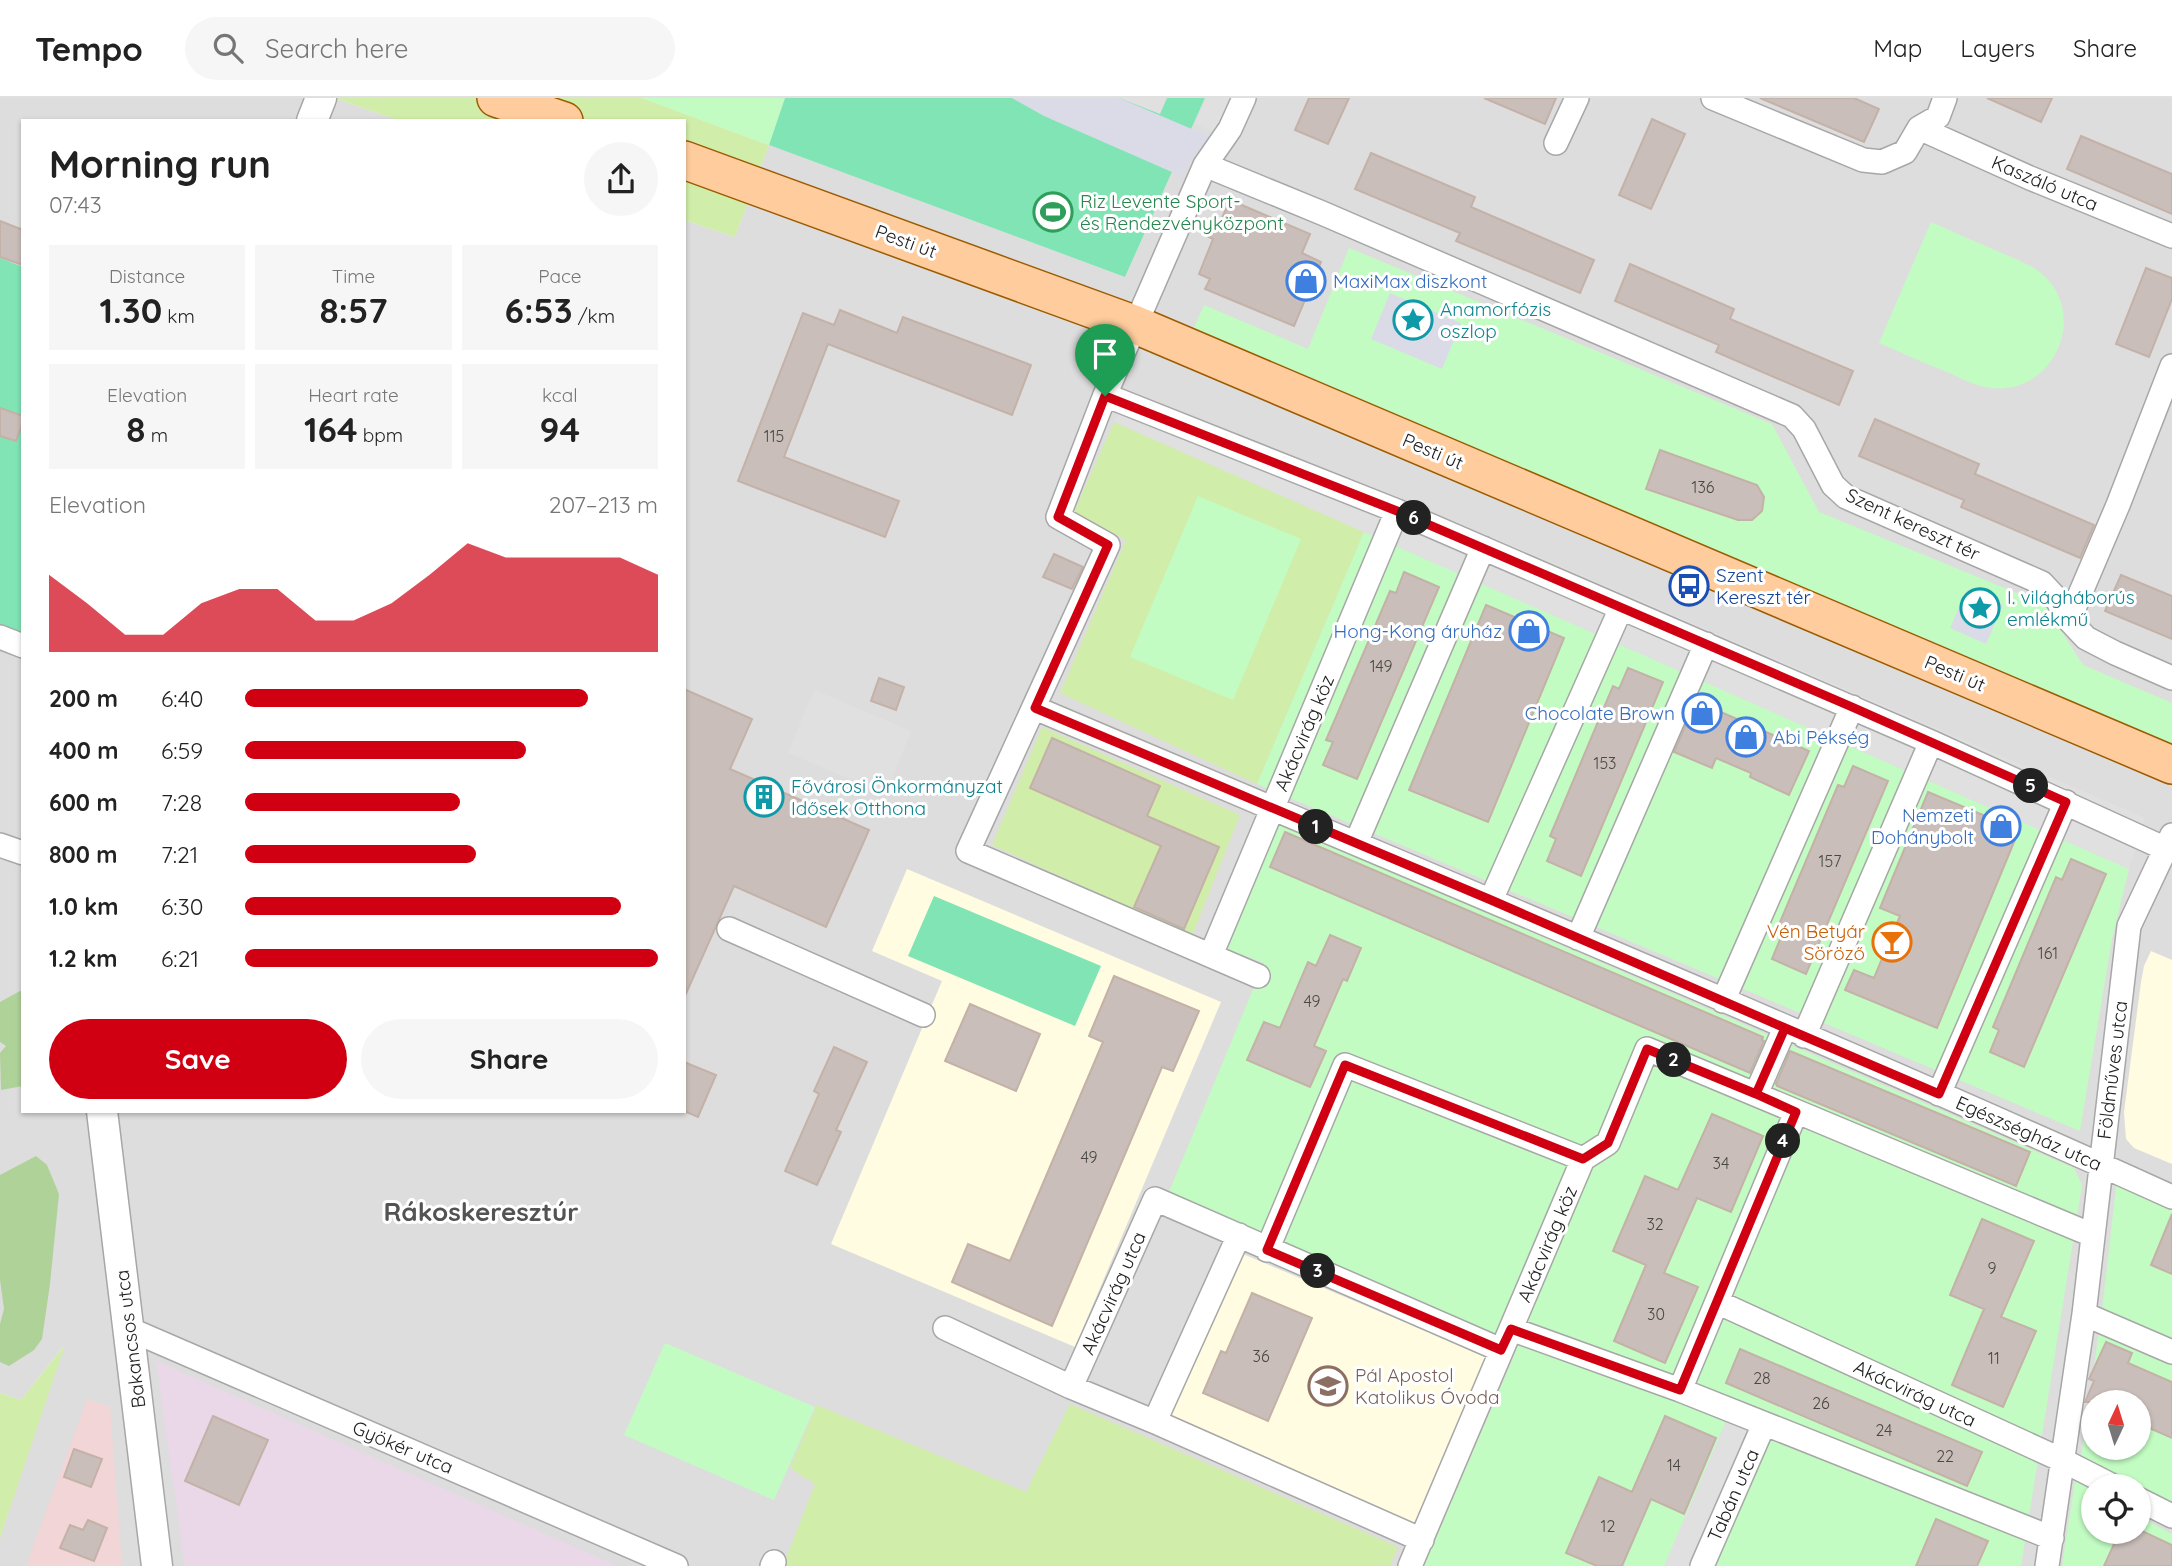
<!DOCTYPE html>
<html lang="en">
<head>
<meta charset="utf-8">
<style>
  body { margin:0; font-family:Quicksand,sans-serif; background:#f6f6f6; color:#222; height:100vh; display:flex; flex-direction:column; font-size:26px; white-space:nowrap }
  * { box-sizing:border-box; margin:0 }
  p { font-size:23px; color:#767676 }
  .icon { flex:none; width:38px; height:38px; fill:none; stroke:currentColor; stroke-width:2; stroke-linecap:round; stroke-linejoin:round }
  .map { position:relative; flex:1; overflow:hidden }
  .sheet { position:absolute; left:21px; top:21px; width:665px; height:994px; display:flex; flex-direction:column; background:#fff; border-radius:0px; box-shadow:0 2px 5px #0004 }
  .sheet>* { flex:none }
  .needle { width:46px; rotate:4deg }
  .buttons { position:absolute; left:2081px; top:1292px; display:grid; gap:14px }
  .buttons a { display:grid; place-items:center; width:70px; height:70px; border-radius:50%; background:#fff; box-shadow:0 2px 5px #0004; font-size:35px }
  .pin { position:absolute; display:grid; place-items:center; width:60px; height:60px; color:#fff; margin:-72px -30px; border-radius:50% 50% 50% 0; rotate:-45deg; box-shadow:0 0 7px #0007 }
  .pin .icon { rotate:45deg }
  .km { position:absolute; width:35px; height:35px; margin:-18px; border-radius:50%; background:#222; color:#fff; font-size:19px; line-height:35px; text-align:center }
  .round { display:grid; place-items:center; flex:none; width:74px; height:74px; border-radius:37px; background:#f6f6f6 }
  .overview { display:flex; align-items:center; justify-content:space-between; height:119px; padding:0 28px }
  h1 { font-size:38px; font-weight:800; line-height:52px }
  .stats { display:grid; grid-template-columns:repeat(3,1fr); gap:10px; height:119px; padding:7px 28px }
  .stats div { display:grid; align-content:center; border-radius:0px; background:#f6f6f6; text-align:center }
  .stats b { font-size:35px; font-weight:800 }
  .stats small { font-size:19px; font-weight:400 }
  .stats p { font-size:19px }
  .chart { height:196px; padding:14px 28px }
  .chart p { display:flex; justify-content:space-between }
  .chart svg { width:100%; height:126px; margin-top:7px; fill:#d00012; opacity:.7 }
  .button { display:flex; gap:14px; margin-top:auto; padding:14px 28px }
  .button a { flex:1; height:80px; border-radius:42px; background:#d00012; color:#fff; font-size:28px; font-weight:800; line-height:80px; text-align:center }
  .button a+a { background:#f6f6f6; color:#222 }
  ul { padding:0 28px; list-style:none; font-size:23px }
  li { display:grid; grid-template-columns:112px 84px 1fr; align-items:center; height:52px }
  li i { height:18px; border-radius:9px; background:#d00012 }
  header { display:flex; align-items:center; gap:42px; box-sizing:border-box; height:98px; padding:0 35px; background:#fff; border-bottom:2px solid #e0e0e0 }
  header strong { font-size:33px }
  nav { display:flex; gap:38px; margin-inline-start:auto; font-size:24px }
  .search { width:490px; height:63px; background:#f6f6f6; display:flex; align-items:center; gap:18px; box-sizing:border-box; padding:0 24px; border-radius:38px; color:#767676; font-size:26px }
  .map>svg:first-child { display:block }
  .residential { fill:#dedddd; fill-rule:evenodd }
  .commercial { fill:#f2d5d6 }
  .industrial { fill:#ead8e9 }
  .education { fill:#fffce1 }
  .grass { fill:#d1edaa }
  .forest { fill:#afd299 }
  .park { fill:#c2fcc2; fill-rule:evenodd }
  .pitch { fill:#80e4b5 }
  .parking { fill:#e0e0e0 }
  .plaza { fill:#dadbe7 }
  .building { fill:#c9beb9; stroke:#c4b1a7; stroke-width:2 }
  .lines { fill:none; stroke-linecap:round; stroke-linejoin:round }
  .minor-casing { stroke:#a7a7a7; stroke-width:26 }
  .tertiary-casing { stroke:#a7a7a7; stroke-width:33 }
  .primary-casing { stroke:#9c5b00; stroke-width:40 }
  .minor { stroke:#fff; stroke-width:23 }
  .tertiary { stroke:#fff; stroke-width:30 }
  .primary { stroke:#ffcc9d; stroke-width:37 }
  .route-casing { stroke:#fff; stroke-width:14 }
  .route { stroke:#d00012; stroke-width:9 }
  .labels { text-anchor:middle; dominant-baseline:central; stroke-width:6; stroke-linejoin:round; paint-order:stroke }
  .number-label { font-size:16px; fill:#4a4846 }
  .street-label { font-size:19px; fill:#202020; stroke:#fff }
  .leisure-label { font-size:19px; fill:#27864d; stroke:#fff; text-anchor:start }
  .shop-label { font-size:19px; fill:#366cbe; stroke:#fff; text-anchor:end }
  .culture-label { font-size:19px; fill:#0d838f; stroke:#fff; text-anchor:start }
  .transit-label { font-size:19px; fill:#164399; stroke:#fff; text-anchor:start }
  .food-label { font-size:19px; fill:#c56008; stroke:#fff; text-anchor:end }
  .education-label { font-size:19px; fill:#785e54; stroke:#fff; text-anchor:start }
  .district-label { font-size:26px; font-weight:bold; fill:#535353; stroke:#fff }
</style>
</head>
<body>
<header>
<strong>Tempo</strong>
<div class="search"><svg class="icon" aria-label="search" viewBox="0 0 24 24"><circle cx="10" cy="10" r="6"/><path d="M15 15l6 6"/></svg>Search here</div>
<nav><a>Map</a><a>Layers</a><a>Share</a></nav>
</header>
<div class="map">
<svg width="2172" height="1468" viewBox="0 0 2172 1468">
  <rect width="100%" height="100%" fill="#f1ece6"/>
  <path class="residential" d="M0,0H335L400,23H23V1013H684V122L735,139L769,47L1125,179L1205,0H2172V1468H0V1440L63,1249L21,1302L0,1295ZM2093,1304H2138V1349H2093ZM2093,1388H2138V1433H2093Z"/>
  <path class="commercial" d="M87,1301L110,1309L122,1468H26Z"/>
  <path class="industrial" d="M156,1263L617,1468H185Z"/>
  <path class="education" d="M907,771L1221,904L1075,1249L831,1146L942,883L872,853Z
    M2151,853L2172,862V1066L2134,1050L2126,1041L2124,1014L2141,884L2144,868Z
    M1243,1156L1487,1259L1415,1425L1168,1317Z"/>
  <path class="grass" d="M335,0H642L769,47L735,139L684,122V23H400Z
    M1114,324L1364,434L1257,686L1060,595L1126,442L1074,414Z
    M1042,629L1240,717L1192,838L992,747Z
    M65,1247L0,1440V1295L21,1302Z
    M1070,1306L1398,1449L1390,1468H783L815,1386L790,1370L817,1307L1026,1394Z"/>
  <path class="forest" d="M20,893L23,894V988L1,992L0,955L6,948L0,944V904Z
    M36,1058L47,1067L59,1096L50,1186L42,1241L34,1252L9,1268L0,1264V1226L4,1211L0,1182V1077Z"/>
  <path class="park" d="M642,0H785L769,47Z
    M1931,124C1957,136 1984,147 2009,158C2020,163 2033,168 2042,176C2089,216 2054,297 1992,290C1977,289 1961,280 1947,274C1924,265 1902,255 1879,245Z
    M1349,150L1772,326L1819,414L2044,506L2083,567L2172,605V649L1558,386L1193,232L1204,207L1308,251Z
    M1198,398L1301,441L1233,602L1130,559Z
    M1364,434L2129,771L2112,841L2080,1033L1257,686Z
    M1280,725L2074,1070L2082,1087L2021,1468H1424L1517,1251L1169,1094L1264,865L1224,850Z
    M2117,1081L2172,1106V1404L2081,1359L2102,1213ZM2093,1304H2138V1349H2093Z
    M665,1245L815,1309L774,1402L624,1337Z
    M2075,1383L2093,1393V1433H2138L2139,1418L2172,1436V1468H2062Z"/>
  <path class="pitch" d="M785,0H1205L1125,179L769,47Z
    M0,160L23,169V538L0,530Z
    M934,798L1101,868L1075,928L908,858Z"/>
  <path class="parking" d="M1119,0H1167L1160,16Z
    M1206,0H1234L1219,36L1195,26Z
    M1132,293L1535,457L2145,720L2129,771L1114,324Z
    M814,592L911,633L886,696L788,655Z
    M1728,1318L1768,1335L1714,1468H1664Z"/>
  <path class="plaza" d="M1012,0H1119L1213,40L1195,55L1181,78L1044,18Z
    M1390,195L1461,225L1442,271L1371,241Z
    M1967,492L2003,507L1986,546L1950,530Z"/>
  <path class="building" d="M1309,0H1349L1328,46L1295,32Z
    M1484,0H1556L1545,26Z
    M1760,0H1854L1879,11L1864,44Z
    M1987,0H2052L2041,24Z
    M1652,21L1685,36L1651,111L1619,97Z
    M2081,38L2172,76V116L2067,71Z
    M1371,55L1475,99L1471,109L1594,162L1580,195L1456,143L1460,135L1355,91Z
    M1230,102L1310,136L1302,155L1321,164L1294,228L1205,191L1210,181L1199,176L1213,141L1207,138L1215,119L1221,122Z
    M0,123L23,132V167L0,159Z
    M1630,166L1734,211L1730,221L1853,273L1839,307L1716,254L1719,247L1615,203Z
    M2146,170L2172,180V201L2149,259L2116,246Z
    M840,212L897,235L903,219L1031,267L1012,317L828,246L784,359L899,403L885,439L738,383L803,215L834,227Z
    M0,310L23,318V324L16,343L0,338Z
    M1875,321L1979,366L1975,376L2094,427L2080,460L1961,409L1964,402L1859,358Z
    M1660,352L1757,387L1764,399L1762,413L1752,422H1738L1646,391Z
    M1054,456L1083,469L1072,491L1043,479Z
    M1404,474L1439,489L1357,681L1323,667L1333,644L1326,642L1390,493L1396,495Z
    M2121,477L2172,498V541L2105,513Z
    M1486,507L1564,540L1488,724L1409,692Z
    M1628,570L1663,584L1581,778L1547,763L1556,741L1550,738L1613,588L1619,591Z
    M879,580L904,589L896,612L871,603Z
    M684,591L752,621L730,671L869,732L826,829L734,788L684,900Z
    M1696,603L1809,653L1789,697L1750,679L1751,675L1716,660L1712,670L1674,654Z
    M1052,640L1160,688L1147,718L1219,749L1184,831L1134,809L1161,748L1030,690Z
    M1853,668L1888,683L1806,876L1772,861L1781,839L1775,836L1838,687L1844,689Z
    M1928,694L2019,732L1937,930L1845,892L1854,872L1874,880L1900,818L1880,810Z
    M1285,734L1763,939L1762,942L1764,943L1750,975L1270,769Z
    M2071,761L2106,776L2024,969L1990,954L1999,932L1993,929L2056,779L2062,782Z
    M1330,837L1361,850L1347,883L1343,881L1314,948L1326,953L1310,989L1247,962L1264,924L1280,930L1308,864L1316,868Z
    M1114,878L1199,913L1173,973L1162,969L1052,1228L952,1184L968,1146L1010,1163L1103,944L1089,938Z
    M970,906L1040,936L1016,993L945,963Z
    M834,949L867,964L836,1032L841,1034L817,1087L785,1073L819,996L814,993Z
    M1790,953L2030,1054L2016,1088L1777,988L1776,986Z
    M684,964L716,977L698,1019L684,1013Z
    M1712,1016L1763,1038L1731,1114L1697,1100L1664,1175L1698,1189L1665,1265L1614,1243L1646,1167L1613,1153L1645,1078L1678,1092Z
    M2172,1116V1176L2151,1167Z
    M1982,1121L2034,1143L2001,1219L2036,1233L2003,1309L1952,1287L1984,1211L1950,1197Z
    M1252,1195L1312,1220L1268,1323L1203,1295L1221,1253L1226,1255Z
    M2106,1244L2132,1255L2128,1265L2172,1284V1340L2138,1325V1304H2085L2094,1283L2089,1281Z
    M1740,1251L1982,1354L1967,1388L1726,1285Z
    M213,1318L268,1342L239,1407L185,1383Z
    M1665,1318L1716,1340L1684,1416L1651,1401L1622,1468H1597L1566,1455L1599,1379L1632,1394Z
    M74,1351L102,1361L91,1389L64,1379Z
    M1936,1421L1988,1443L1977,1468H1916Z
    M88,1422L107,1430L94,1463L60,1450L70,1427L83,1432Z
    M2120,1433H2142L2172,1447V1468H2104Z"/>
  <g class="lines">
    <g class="minor-casing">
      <path id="minor" d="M1244,0L1230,31L1205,67L1105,297L1058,419L1108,447L968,753L1258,878
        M1713,0L1863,62L1882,64L1905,54L1919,30L1938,19L1945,0
        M1919,30L2030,80L2172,138
        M1556,45L1577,0
        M1205,67L1322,115L1792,318L1804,331L1833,387L1846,399L2042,485L2056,500L2069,522L2086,540L2115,555L2172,580
        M1105,297L1397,413L1931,644L2166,751
        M2069,522L2118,407L2172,268
        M0,539L23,548
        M1035,610C1415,771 1796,929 2172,1099
        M1356,745L1483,450
        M0,747L23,755
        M1491,802L1621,510
        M729,831L923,917
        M1578,840L1706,546
        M1211,857L1397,413
        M1723,903L1852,609
        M1804,938L1931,644
        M1756,996L1785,930
        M1939,996L2066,704
        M1267,1152L1345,967L1583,1061
        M1717,1204L2064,1363L2113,1388
        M2084,1216L2172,1254
        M945,1230L1071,1289L1160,1326L1422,1442
        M129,1231L676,1468
        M1511,1231L1680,1292L2052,1440
        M1071,1289L1155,1101L1501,1252
        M1680,1292L1796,1014
        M1155,1323L1239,1137
        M2138,1401L2172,1418
        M772,1468L774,1464
        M1410,1468L1583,1061L1608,1045L1647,951L2092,1137
        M1702,1468L1764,1326
        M2047,1468L2084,1216L2129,828L2172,737"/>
    </g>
    <g class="tertiary-casing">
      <path id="tertiary" d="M312,23L321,0
        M102,1013L157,1468"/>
    </g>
    <g class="primary-casing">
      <path id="primary" d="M496,0L564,23
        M684,62L1136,227L2172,667"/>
    </g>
    <use href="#minor" class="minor"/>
    <use href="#tertiary" class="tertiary"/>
    <use href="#primary" class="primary"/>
  </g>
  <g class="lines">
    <g class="route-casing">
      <path id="route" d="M1105,298L1058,419L1108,447L1035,610L1491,802L1785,930L1756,996L1647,951L1608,1045L1583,1061L1345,967L1267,1152L1501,1252L1511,1231L1680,1292L1796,1014L1756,996L1785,930L1939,996L2066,704L1852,609L1397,413L1105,298"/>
    </g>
    <use href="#route" class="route"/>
  </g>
  <defs>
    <g id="stadium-ring" transform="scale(2.0125)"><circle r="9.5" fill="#fff" stroke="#2e9e5b" stroke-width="1.5"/><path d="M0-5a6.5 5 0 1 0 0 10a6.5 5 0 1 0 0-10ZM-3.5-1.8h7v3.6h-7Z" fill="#2e9e5b"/></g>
    <g id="shop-ring" transform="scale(2.0125)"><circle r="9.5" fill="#fff" stroke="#3f7fe0" stroke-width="1.5"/><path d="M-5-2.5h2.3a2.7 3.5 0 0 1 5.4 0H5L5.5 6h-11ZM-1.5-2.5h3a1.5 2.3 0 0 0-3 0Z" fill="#3f7fe0"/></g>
    <g id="sight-ring" transform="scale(2.0125)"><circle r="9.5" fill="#fff" stroke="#0f9aa8" stroke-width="1.5"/><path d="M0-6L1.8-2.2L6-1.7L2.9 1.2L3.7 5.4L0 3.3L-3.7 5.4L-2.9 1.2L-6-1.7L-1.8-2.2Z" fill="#0f9aa8"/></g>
    <g id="bus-ring" transform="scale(2.0125)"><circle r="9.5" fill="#fff" stroke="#1a4fb4" stroke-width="1.5"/><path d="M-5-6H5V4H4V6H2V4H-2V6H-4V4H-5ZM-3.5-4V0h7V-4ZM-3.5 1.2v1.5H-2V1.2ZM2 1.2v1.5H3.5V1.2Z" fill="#1a4fb4"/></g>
    <g id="building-ring" transform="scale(2.0125)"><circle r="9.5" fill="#fff" stroke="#0f9aa8" stroke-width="1.5"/><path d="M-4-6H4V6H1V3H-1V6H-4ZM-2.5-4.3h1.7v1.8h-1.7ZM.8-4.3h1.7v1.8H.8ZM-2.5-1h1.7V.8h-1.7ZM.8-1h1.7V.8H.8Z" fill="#0f9aa8"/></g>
    <g id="bar-ring" transform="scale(2.0125)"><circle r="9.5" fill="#fff" stroke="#e8710a" stroke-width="1.5"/><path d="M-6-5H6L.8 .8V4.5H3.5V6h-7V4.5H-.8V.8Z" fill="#e8710a"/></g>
    <g id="school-ring" transform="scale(2.0125)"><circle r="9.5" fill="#fff" stroke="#8d6e63" stroke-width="1.5"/><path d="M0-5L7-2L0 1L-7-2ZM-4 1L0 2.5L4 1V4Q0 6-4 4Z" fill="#8d6e63"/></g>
  </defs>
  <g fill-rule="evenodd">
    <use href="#stadium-ring" x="1053" y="114"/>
    <use href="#shop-ring" x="1306" y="183"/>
    <use href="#sight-ring" x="1413" y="222"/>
    <use href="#bus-ring" x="1689" y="488"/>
    <use href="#sight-ring" x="1980" y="510"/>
    <use href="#shop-ring" x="1529" y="533"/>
    <use href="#shop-ring" x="1702" y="615"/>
    <use href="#shop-ring" x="1746" y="639"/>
    <use href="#building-ring" x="764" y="699"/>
    <use href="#shop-ring" x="2001" y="728"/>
    <use href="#bar-ring" x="1892" y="844"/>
    <use href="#school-ring" x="1328" y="1288"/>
  </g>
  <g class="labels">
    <g class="number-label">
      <text x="774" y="338">115</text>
      <text x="1703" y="389">136</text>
      <text x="1381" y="568">149</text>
      <text x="1605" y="665">153</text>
      <text x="1830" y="763">157</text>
      <text x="2048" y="855">161</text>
      <text x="1312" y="903">49</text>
      <text x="1089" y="1059">49</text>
      <text x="1721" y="1065">34</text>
      <text x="1655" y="1126">32</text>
      <text x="1992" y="1170">9</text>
      <text x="1656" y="1216">30</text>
      <text x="1261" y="1258">36</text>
      <text x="1994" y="1260">11</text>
      <text x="1762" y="1280">28</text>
      <text x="1821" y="1305">26</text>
      <text x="1884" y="1332">24</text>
      <text x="1945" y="1358">22</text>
      <text x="1674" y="1367">14</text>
      <text x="1608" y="1428">12</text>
    </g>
    <g class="street-label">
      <text transform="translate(2045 85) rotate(23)">Kaszáló utca</text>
      <text transform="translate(906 143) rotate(20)">Pesti út</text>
      <text transform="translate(1433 353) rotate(23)">Pesti út</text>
      <text transform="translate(1913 426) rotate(25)">Szent kereszt tér</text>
      <text transform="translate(1955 575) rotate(23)">Pesti út</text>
      <text transform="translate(1304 635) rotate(-67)">Akácvirág köz</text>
      <text transform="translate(2112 972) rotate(-83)">Földműves utca</text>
      <text transform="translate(2029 1035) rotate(24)">Egészségház utca</text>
      <text transform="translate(1547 1146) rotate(-67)">Akácvirág köz</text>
      <text transform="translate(1113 1195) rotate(-66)">Akácvirág utca</text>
      <text transform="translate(130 1241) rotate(-97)">Bakancsos utca</text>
      <text transform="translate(1915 1295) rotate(25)">Akácvirág utca</text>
      <text transform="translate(403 1349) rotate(23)">Gyökér utca</text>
      <text transform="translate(1733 1397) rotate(-66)">Tabán utca</text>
    </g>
    <g class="leisure-label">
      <text x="1080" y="103">Riz Levente Sport-<tspan x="1080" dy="22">és Rendezvényközpont</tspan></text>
    </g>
    <g class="shop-label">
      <text x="1333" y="183" text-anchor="start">MaxiMax diszkont</text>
      <text x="1502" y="533">Hong-Kong áruház</text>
      <text x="1675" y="615">Chocolate Brown</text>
      <text x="1773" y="639" text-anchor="start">Abi Pékség</text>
      <text x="1974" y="717">Nemzeti<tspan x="1974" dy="22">Dohánybolt</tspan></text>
    </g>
    <g class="culture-label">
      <text x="1440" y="211">Anamorfózis<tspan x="1440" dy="22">oszlop</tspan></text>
      <text x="2007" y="499">I. világháborús<tspan x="2007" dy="22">emlékmű</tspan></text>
      <text x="791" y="688">Fővárosi Önkormányzat<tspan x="791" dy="22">Idősek Otthona</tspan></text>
    </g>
    <g class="transit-label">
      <text x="1716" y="477">Szent<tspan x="1716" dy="22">Kereszt tér</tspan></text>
    </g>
    <g class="food-label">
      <text x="1865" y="833">Vén Betyár<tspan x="1865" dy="22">Söröző</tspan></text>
    </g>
    <g class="education-label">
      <text x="1355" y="1277">Pál Apostol<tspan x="1355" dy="22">Katolikus Óvoda</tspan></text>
    </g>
    <g class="district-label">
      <text x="481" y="1113">Rákoskeresztúr</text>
    </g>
  </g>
</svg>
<div class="buttons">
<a><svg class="needle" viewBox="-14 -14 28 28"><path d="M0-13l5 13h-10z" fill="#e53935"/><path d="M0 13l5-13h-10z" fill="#767676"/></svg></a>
<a><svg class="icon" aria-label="locate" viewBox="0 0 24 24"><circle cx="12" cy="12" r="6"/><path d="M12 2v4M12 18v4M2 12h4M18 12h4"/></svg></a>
</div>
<div class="pin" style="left:1105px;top:298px;background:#1e9e55"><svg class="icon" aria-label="arrive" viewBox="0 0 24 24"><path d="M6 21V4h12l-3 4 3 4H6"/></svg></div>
<b class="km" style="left:1316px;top:729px">1</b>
<b class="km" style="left:1674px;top:962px">2</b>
<b class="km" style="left:1318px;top:1173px">3</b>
<b class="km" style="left:1783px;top:1043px">4</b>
<b class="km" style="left:2031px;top:688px">5</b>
<b class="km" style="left:1414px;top:420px">6</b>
<section class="sheet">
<div class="overview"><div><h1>Morning run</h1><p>07:43</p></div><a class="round"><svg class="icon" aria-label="share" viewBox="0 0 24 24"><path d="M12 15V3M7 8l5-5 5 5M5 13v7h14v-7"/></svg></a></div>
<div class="stats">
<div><p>Distance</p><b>1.30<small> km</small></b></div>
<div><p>Time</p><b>8:57</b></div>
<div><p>Pace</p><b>6:53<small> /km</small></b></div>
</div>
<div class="stats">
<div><p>Elevation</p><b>8<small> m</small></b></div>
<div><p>Heart rate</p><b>164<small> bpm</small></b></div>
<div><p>kcal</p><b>94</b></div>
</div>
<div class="chart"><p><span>Elevation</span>207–213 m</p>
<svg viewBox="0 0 160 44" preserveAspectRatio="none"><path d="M0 44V17L10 27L20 38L30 38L40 27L50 22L60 22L70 33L80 33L90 27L100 17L110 6L120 11L130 11L140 11L150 11L160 17V44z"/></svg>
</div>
<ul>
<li><b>200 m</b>6:40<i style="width:83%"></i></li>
<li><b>400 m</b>6:59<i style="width:68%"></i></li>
<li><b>600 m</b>7:28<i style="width:52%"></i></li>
<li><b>800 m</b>7:21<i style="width:56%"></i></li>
<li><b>1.0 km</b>6:30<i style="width:91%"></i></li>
<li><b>1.2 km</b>6:21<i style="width:100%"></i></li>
</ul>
<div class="button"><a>Save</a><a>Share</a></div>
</section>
</div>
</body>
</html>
